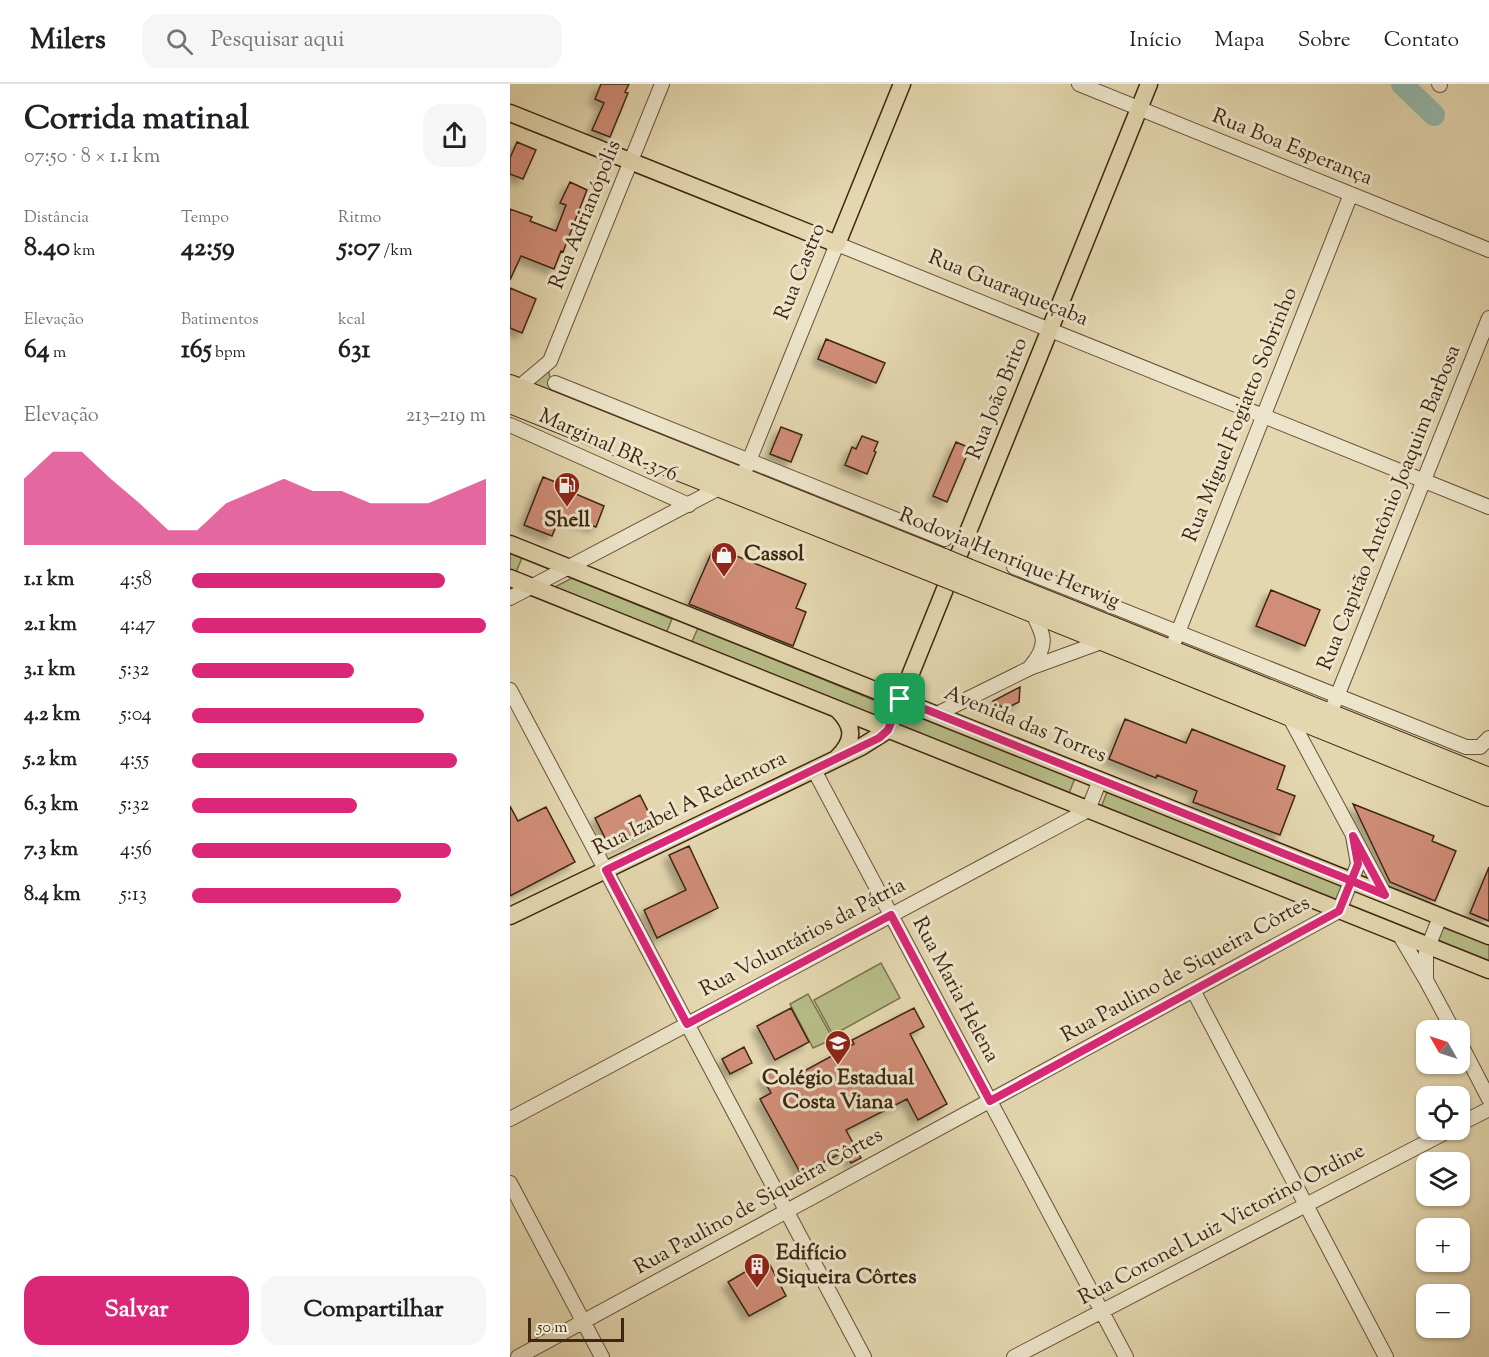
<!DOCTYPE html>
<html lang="pt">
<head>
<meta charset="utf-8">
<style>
  body { margin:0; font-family:"Sorts Mill Goudy",serif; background:#f6f6f6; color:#202124; height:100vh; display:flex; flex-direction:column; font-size:22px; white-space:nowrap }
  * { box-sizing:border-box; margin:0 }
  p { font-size:20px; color:#757577 }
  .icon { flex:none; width:33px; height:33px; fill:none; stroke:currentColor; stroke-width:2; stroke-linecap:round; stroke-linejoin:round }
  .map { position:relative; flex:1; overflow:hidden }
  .details { display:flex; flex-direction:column; background:#fff; width:510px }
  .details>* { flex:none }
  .needle { width:39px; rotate:309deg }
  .fabs { position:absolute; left:906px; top:936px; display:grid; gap:12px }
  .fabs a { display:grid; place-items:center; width:54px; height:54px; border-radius:12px; background:#fff; box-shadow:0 2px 4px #0004; font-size:30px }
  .scale { position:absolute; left:18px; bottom:15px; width:96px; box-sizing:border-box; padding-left:6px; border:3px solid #3e2612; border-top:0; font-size:16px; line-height:21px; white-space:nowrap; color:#3e2612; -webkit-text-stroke:4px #ede5cb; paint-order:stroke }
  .pin { position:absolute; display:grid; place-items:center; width:51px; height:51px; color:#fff; margin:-26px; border-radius:12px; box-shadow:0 3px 9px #0006 }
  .round { display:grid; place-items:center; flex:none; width:63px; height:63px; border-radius:18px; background:#f6f6f6 }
  .head { display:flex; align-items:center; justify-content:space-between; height:102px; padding:0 24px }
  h1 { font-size:33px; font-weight:700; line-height:45px }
  .stats { display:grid; grid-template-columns:repeat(3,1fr); gap:9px; height:102px; padding:6px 24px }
  .stats div { display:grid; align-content:center }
  .stats b { font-size:26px; font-weight:700 }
  .stats small { font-size:16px; font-weight:400 }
  .stats p { font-size:16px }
  .chart { height:168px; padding:12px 24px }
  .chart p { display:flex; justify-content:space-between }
  .chart svg { width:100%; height:108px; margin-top:6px; fill:#db2777; opacity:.7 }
  .primary-button { display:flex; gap:12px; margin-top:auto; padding:12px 24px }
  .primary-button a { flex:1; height:69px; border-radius:18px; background:#db2777; color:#fff; font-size:24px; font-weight:700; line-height:69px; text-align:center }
  .primary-button a+a { background:#f6f6f6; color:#202124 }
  ul { padding:0 24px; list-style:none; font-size:20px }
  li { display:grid; grid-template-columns:96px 72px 1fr; align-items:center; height:45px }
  li i { height:15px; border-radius:8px; background:#db2777 }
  header { display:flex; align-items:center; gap:36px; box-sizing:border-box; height:84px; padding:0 30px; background:#fff; border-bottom:2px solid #e0e0e0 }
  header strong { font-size:28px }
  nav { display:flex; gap:33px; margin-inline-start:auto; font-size:21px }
  .search { width:420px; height:54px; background:#f6f6f6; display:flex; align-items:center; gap:15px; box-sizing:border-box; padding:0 21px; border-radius:18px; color:#757577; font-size:22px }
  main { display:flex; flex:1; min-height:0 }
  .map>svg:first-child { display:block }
  .green { fill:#b7bd88; stroke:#7a724d; stroke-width:1.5 }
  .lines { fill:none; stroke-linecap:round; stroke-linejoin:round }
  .river { stroke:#95b9ae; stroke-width:22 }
  .building { fill:#d08d77; stroke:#3e2612; stroke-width:1.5; filter:url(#shadow) }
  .minor-casing { stroke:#685239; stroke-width:16 }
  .major-casing { stroke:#3e2612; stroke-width:19 }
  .highway-casing { stroke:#3e2612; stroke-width:22 }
  .minor { stroke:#ede5cb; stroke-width:14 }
  .major { stroke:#e4d7af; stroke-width:16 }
  .highway { stroke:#e4d7af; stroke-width:20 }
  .highway-bridge-casing { stroke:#3e2612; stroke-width:22; stroke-linecap:butt }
  .highway-bridge { stroke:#e4d7af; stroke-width:20 }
  .route-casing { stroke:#fff; stroke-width:12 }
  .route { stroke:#db2777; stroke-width:8 }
  .labels { text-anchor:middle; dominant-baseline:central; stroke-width:6; stroke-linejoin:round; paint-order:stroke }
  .street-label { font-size:21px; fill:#3e2612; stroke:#ede5cb }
  .poi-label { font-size:21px; font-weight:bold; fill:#3e2612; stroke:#ede5cb }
</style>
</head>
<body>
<header>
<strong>Milers</strong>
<div class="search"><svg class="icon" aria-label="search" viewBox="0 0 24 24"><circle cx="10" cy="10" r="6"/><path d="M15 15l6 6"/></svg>Pesquisar aqui</div>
<nav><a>Início</a><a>Mapa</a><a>Sobre</a><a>Contato</a></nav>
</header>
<main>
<section class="details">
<div class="head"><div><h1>Corrida matinal</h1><p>07:50 · 8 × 1.1 km</p></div><a class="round"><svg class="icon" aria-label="share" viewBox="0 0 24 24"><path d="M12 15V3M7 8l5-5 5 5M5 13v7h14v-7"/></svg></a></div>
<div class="stats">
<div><p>Distância</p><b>8.40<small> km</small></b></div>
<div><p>Tempo</p><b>42:59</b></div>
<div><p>Ritmo</p><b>5:07<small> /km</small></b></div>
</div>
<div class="stats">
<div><p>Elevação</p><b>64<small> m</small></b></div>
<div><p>Batimentos</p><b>165<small> bpm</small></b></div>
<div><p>kcal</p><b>631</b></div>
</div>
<div class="chart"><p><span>Elevação</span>213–219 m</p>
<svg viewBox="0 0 160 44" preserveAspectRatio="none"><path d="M0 44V17L10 6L20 6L30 17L40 27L50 38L60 38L70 27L80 22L90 17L100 22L110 22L120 27L130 27L140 27L150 22L160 17V44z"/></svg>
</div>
<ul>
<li><b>1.1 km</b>4:58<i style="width:86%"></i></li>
<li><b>2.1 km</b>4:47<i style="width:100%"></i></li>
<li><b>3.1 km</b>5:32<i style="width:55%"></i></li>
<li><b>4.2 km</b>5:04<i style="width:79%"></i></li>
<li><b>5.2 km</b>4:55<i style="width:90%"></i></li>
<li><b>6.3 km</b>5:32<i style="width:56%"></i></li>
<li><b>7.3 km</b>4:56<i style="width:88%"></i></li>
<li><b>8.4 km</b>5:13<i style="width:71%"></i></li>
</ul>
<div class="primary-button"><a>Salvar</a><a>Compartilhar</a></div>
</section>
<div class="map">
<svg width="979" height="1273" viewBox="0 0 979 1273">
  <defs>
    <filter id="shadow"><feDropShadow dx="-5.5" dy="5.5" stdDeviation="3" flood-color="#0004"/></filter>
  </defs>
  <rect width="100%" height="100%" fill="#e4d7af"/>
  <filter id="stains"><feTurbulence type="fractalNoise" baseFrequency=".00333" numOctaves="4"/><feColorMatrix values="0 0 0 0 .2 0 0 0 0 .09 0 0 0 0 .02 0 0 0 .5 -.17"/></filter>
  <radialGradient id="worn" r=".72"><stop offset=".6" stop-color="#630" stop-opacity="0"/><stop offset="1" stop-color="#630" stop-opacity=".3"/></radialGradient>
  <path class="green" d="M38,284L43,309L19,299Z
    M0,469L12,474L6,488L0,486Z
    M62,494L162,535L155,552L41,505Z
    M188,544L371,619L364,636L180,562Z
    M394,626L565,694L558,712L384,642Z
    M597,708L624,718L833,802L826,816L590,726Z
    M932,843L979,861V879L926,858Z
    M371,879L390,914L323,951L304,916Z
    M298,910L323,955L303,964L280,920Z"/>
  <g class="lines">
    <path class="river" d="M892,0L924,31"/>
  </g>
  <path class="building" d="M91,0H119L115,8L118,9L100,53L82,46L94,19L85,15Z
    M7,58L26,66L13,95L0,90V74Z
    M60,98L77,106L53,168L51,167L44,185L11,172L0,196V125L22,133L20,137L46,147L56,121L50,119Z
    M0,204L26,215L12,249L0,244Z
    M316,255L375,279L366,299L308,275Z
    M271,343L292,351L281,378L260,370Z
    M352,352L368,358L364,367L366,368L357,390L335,381L342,363L346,365Z
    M446,358L460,364L437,418L423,412Z
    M33,393L63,405L61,408L94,422L86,443L51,430L42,452L14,441Z
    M204,463L296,500L286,524L296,528L283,562L179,520Z
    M761,506L810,526L795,562L746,542Z
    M510,603L509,618L495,625L483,617Z
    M615,635L676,659L682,645L775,682L767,705L785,712L770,751L683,718L687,707L647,691L646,694L599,675Z
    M130,711L146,743L101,766L85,734Z
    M843,720L924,752L922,757L946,767L925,817L880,798Z
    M0,722L8,737L36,723L65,778L0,812Z
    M179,762L208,824L147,854L134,826L176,806L159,771Z
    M979,783V837L960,829Z
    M281,924L299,958L265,976L247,942Z
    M404,924L414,943L400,950L437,1020L408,1036L397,1015L336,1046L351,1074L341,1079L335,1067L291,1090L250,1015L261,1009L252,993L267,985L274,998L344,960L342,956Z
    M234,963L242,979L220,990L212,975Z
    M257,1175L276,1212L239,1232L218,1198Z"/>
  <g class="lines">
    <g class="minor-casing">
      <path id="minor" d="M569,0L979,166
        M929,0L930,1
        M45,299L435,455
        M8,304L40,277L152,0
        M0,341L179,421
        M232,394L327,160L979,423
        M504,483L956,663H970L979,654
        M0,514L211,403
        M665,556L841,110
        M521,582C539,561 534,551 522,528
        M0,606L354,1273
        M824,620L979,234
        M427,630L520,584L594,557
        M779,632L875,811
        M304,686L616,1273
        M889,850L916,896L943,946
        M916,894V868L930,833
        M683,906L876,1273
        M950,959L979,1015
        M0,1035L578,726L590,696
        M950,1040L979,1025
        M0,1099L92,1273
        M8,1273L829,827L848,780L843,752
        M504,1273L940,1046"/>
    </g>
    <g class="major-casing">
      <path id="major" d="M0,29L327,160L392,0
        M0,460L979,852
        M0,494L979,886
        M328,673C344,657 345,643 328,626
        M0,832L351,663L378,646L639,0"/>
    </g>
    <g class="highway-casing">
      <path id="highway" d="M0,301L434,475
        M0,319L428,490
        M458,485L979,694
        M453,500L979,712"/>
    </g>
    <use href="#minor" class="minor"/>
    <use href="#major" class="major"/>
    <use href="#highway" class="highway"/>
    <g class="highway-bridge-casing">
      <path id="highway-bridge" d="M434,475L458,485
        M428,490L453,500"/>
    </g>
    <use href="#highway-bridge" class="highway-bridge"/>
  </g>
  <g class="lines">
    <g class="route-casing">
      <path id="route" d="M390,615L378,646L369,654L96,786L177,940L381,831L480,1017L829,827L848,780L843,752L875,811L842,797L390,615"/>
    </g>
    <use href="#route" class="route"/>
  </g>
  <defs>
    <g id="fuel-pin" transform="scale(1.35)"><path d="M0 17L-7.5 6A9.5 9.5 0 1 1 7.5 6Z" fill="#8f2418" stroke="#ede5cb"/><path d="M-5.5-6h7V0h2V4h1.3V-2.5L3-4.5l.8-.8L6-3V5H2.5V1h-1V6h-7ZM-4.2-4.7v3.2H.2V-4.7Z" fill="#fff"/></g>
    <g id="shop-pin" transform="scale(1.35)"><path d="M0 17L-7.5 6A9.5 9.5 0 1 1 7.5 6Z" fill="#8f2418" stroke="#ede5cb"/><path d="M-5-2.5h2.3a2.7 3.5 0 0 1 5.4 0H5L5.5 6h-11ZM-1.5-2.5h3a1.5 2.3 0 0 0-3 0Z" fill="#fff"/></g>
    <g id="school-pin" transform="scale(1.35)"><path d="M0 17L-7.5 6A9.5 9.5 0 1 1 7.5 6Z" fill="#8f2418" stroke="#ede5cb"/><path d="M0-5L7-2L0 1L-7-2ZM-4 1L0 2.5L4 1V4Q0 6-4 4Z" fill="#fff"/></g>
    <g id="building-pin" transform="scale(1.35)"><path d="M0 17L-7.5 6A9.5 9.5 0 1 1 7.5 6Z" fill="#8f2418" stroke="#ede5cb"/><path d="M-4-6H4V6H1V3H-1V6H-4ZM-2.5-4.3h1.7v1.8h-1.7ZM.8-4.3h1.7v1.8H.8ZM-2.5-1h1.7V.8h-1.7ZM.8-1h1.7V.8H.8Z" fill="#fff"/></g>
  </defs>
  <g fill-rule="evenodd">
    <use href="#fuel-pin" x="57" y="401"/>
    <use href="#shop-pin" x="214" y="471"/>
    <use href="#school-pin" x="328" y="959"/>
    <use href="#building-pin" x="247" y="1182"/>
  </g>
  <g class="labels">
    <g class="street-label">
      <text transform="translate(782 64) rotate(22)">Rua Boa Esperança</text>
      <text transform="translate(76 131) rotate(-68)">Rua Adrianópolis</text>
      <text transform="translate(291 188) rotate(-68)">Rua Castro</text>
      <text transform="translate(498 205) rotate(22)">Rua Guaraqueçaba</text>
      <text transform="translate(488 315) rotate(-68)">Rua João Brito</text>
      <text transform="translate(731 331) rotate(-68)">Rua Miguel Fogiatto Sobrinho</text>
      <text transform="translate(98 362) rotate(24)">Marginal BR-376</text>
      <text transform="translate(880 424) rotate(-68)">Rua Capitão Antônio Joaquim Barbosa</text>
      <text transform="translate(499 475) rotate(22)">Rodovia Henrique Herwig</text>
      <text transform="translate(515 641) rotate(22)">Avenida das Torres</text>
      <text transform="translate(180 720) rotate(-26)">Rua Izabel A Redentora</text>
      <text transform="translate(293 854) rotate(-28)">Rua Voluntários da Pátria</text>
      <text transform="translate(676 886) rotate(-29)">Rua Paulino de Siqueira Côrtes</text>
      <text transform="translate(445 906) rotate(62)">Rua Maria Helena</text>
      <text transform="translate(249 1118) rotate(-29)">Rua Paulino de Siqueira Côrtes</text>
      <text transform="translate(712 1141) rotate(-28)">Rua Coronel Luiz Victorino Ordine</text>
    </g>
    <g class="poi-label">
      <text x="57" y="437">Shell</text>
      <text x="234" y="471" text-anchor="start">Cassol</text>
      <text x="328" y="995">Colégio Estadual<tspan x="328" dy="24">Costa Viana</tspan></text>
      <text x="266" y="1170" text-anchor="start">Edifício<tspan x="266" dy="24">Siqueira Côrtes</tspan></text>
    </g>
  </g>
  <rect width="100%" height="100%" filter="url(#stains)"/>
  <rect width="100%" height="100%" fill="url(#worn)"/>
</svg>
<div class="fabs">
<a><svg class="needle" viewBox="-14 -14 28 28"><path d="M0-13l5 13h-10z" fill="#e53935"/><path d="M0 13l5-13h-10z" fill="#757577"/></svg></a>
<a><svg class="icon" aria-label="locate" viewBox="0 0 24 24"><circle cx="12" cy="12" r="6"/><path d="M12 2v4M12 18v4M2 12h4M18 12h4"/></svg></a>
<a><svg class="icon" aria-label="layers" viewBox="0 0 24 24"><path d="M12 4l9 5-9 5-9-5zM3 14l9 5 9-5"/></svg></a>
<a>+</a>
<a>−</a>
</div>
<div class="scale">50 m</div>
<div class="pin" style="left:390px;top:615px;background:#1e9e55"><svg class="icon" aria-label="arrive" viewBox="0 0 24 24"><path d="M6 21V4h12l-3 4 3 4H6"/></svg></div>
</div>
</main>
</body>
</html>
